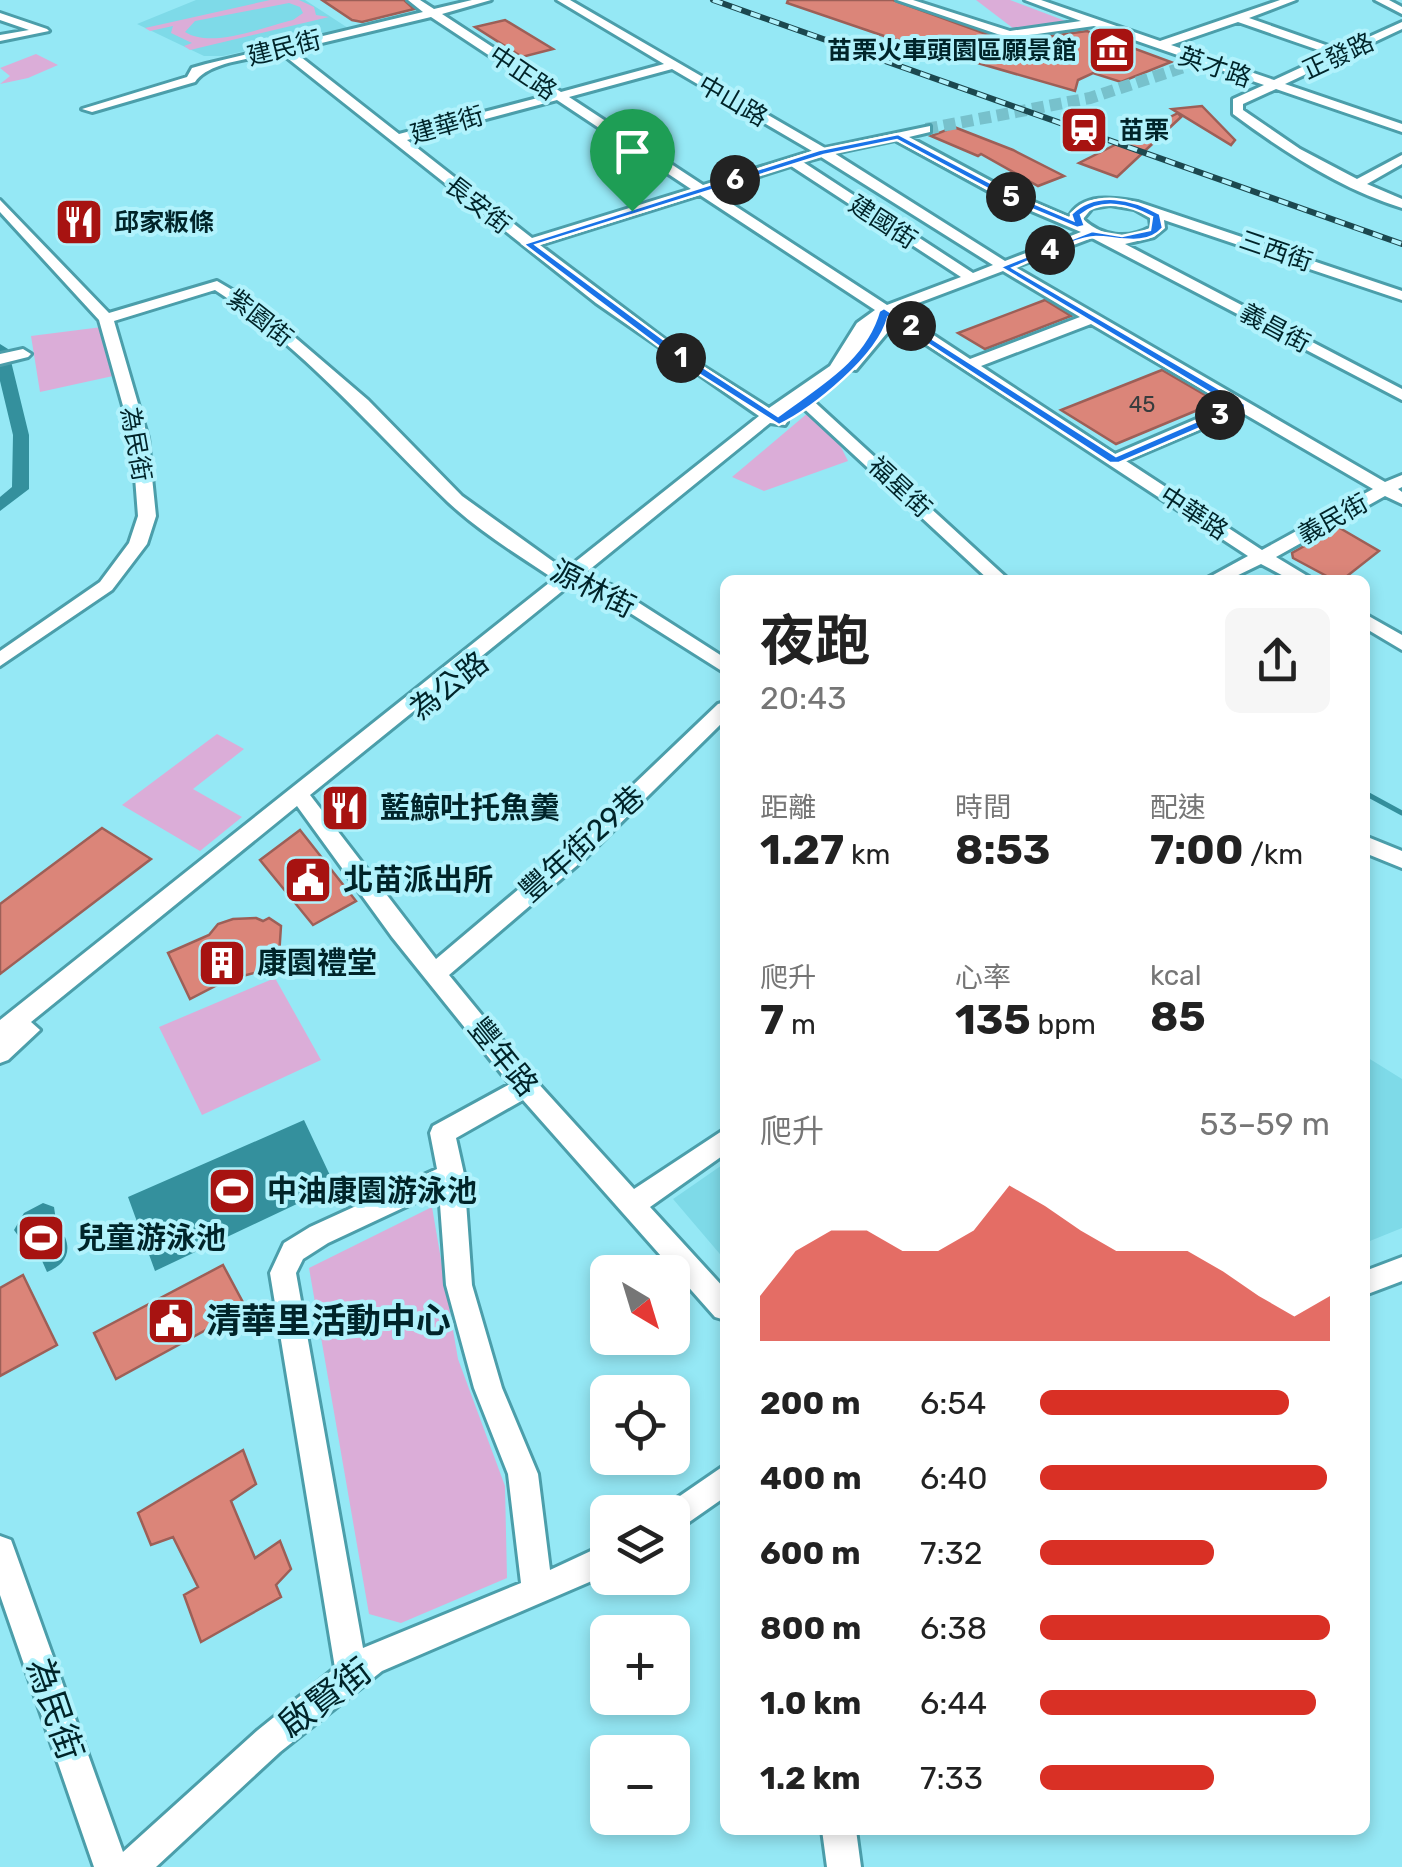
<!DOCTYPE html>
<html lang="zh-TW">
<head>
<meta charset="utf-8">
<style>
  body { margin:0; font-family:Rubik,"Noto Sans TC",sans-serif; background:#f6f6f6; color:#222; height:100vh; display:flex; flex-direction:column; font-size:38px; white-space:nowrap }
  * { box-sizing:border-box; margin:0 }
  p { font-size:32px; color:#767676 }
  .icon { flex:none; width:55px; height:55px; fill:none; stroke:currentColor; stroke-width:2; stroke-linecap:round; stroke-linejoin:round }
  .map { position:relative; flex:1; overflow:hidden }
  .drawer { position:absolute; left:720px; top:575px; width:650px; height:1260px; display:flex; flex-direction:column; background:#fff; border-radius:15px; box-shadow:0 5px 15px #0003 }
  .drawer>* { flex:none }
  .needle { width:65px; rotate:142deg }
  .fabs { position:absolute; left:590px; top:1255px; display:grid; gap:20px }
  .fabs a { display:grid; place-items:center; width:100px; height:100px; border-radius:15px; background:#fff; box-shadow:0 5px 15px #0003; font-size:50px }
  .pin { position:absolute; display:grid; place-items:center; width:85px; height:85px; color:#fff; margin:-102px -42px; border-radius:50% 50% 50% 0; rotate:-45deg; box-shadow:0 0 10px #0007 }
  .pin .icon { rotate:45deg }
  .km { position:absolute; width:50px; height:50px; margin:-25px; border-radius:50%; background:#222; color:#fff; font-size:28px; line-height:50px; text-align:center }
  .round { display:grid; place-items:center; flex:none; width:105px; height:105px; border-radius:15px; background:#f6f6f6 }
  .summary { display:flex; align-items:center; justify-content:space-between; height:170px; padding:0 40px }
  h1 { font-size:55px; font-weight:700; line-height:75px }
  .metrics { display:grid; grid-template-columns:repeat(3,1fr); gap:15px; height:170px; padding:10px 40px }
  .metrics div { display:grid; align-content:center }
  .metrics b { font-size:42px; font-weight:700 }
  .metrics small { font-size:28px; font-weight:400 }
  .metrics p { font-size:28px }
  .chart { height:280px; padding:20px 40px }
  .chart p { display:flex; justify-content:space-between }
  .chart svg { width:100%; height:180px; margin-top:10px; fill:#d93025; opacity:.7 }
  ul { padding:0 40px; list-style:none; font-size:32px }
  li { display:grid; grid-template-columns:160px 120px 1fr; align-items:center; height:75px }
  li i { height:25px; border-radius:12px; background:#d93025 }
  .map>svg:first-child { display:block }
  .built { fill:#7edae8 }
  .green { fill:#dbadd8; fill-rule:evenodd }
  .water { fill:#34909d }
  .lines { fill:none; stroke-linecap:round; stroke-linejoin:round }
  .stream { stroke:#34909d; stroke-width:5 }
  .canal { fill:#34909d; fill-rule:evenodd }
  .building { fill:#db8579; stroke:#9d5f57; stroke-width:2.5 }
  .minor-tunnel { stroke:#77c1cc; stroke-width:12; stroke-dasharray:12 6; stroke-linecap:butt }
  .minor-casing { stroke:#4b9eaa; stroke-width:6 }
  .minor { fill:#fff; fill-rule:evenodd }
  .rail-casing { stroke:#1c484f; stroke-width:6 }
  .rail { stroke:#b1f2fc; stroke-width:4; stroke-dasharray:10; stroke-linecap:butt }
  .route { fill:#1a73e8; stroke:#fff; stroke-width:2.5; fill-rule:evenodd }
  .labels { text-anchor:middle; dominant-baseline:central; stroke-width:8; stroke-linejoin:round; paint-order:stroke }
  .far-number-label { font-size:22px; fill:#373c3d }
  .far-street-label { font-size:25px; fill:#002429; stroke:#b1f2fc }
  .far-poi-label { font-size:25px; font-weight:bold; fill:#002429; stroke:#b1f2fc; text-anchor:start }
  .street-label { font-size:30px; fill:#002429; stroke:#b1f2fc }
  .poi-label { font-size:30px; font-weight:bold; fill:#002429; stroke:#b1f2fc; text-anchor:start }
  .near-poi-label { font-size:35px; font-weight:bold; fill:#002429; stroke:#b1f2fc; text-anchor:start }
  .near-street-label { font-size:35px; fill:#002429; stroke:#b1f2fc }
</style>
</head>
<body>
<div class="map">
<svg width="1402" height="1867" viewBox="0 0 1402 1867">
  <rect width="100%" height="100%" fill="#95e8f5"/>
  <path class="built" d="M196,0H305L348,28L223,56H204L137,24Z
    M1365,1056L1402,1079V1228L1365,1243Z
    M725,1163V1260L673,1199Z"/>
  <path class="green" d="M270,0H299L314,7L316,15L329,17L190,50L184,46L192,43L171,33L173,26L150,31L145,28ZM289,3L300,7L303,13L293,20C263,27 212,49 185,32L195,21Z
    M976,0H1010L1071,23L1018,32Z
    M36,54L58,65L28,78L0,84L10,76L0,68Z
    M102,327L113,376L40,392L31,336Z
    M809,412L835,435L848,461L764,491L732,477Z
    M217,734L244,749L193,789L242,817L200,851L122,805Z
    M275,978L321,1060L202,1115L159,1027Z
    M432,1207L458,1359L505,1486L507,1578L401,1623L369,1614L309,1268Z"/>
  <path class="water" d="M304,1120L335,1186L155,1271L128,1197Z
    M43,1203L54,1207L58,1234L65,1237C72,1254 63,1266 47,1272L39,1254L28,1259L24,1256V1244L14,1230L24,1213Z"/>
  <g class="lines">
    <path class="stream" d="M1365,793L1402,813"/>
    <path class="canal" d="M0,344L8,349L29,435V489L0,511V497L12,487L13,435L0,381Z"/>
  </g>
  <path class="building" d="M322,0H404L414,9L362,22L352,20Z
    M788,0H893L1008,42L1087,31L1171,62L1121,82L1093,73L1078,80L1075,91L884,36L787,3Z
    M505,20L553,49L522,57L475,27Z
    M1202,106L1235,140L1231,145L1172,109Z
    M1178,113L1181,117L1117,177L1079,163Z
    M954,127L1013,150L1064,176L1038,186L981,154L978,156L931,136Z
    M1045,300L1071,316L985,349L958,333Z
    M1162,370L1217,402L1116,444L1061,410Z
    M1338,527L1379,551L1342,580H1334L1293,558L1292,553Z
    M102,828L151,859L0,974V904Z
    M300,830L356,901L313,925L260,860Z
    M256,918L263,921L269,918L281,926L279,956L266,970L227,980L190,999L168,953L209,935L218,924L233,919Z
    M223,1265L246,1308L116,1379L94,1333Z
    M23,1275L57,1345L0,1376V1288Z
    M243,1450L256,1484L231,1501L255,1558L280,1541L291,1569L276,1585L281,1597L201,1642L184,1595L198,1587L173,1537L151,1545L138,1513Z"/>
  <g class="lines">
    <path class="minor-tunnel" d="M926,129L1090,98L1184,67"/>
    <g class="minor-casing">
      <path id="minor" d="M408,0H420L434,9L472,0H491L442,14L561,92L664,64L557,0H570L825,148L930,126V132L909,137L1013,193L1069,217C1083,192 1114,198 1138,202L1402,291V300L1164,220L1165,228L1154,237L1125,244L1402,389V400L1092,238L1015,267L1385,482L1402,475V487L1398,489L1402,492V504L1385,496L1276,557L1314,580H1291L1261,564L1228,580H1204L1248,556L889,320L887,333L856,370L844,368L808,396L1009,580H989L798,403L780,415L787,422L785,425L770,423L578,579L611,585L725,658V673L600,594L566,588L310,795L436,959L565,850L718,704L725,702V720L581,862L449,975L535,1080L634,1189L725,1129V1154L650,1207L725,1289V1320L715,1317L523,1100L456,1138L464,1174L472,1285L502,1388L538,1474L550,1570L608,1543V1574L382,1671L280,1752L156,1867H94L0,1595V1536L11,1540L15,1551L123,1852L258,1730L335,1668L270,1273L284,1243L310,1227L437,1169L430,1133L433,1126L510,1084L392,937L297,806L31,1022L40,1030L8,1060L0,1063V1020L554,579C518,555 480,532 448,502C372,429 304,348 215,290L114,321L148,438L156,516L147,544L112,590L0,666V651L100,582L129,543L138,516L132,438L99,320L0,212V200L109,313L217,281L256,304L368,400L462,496L565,570L759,416L596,303L281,53C257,58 209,61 195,82L92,112L82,109L187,77L192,68L206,64L423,12ZM431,17L549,95L399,134L292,50ZM672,69L812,151L703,185L569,97ZM557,100L691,189L532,238L407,140ZM895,140L1003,199L1081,232L1005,261L834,153ZM821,157L993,265L973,273L803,162ZM791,166L961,277L887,305L712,191ZM700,195L875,310L857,323L830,366L769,408L687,356L540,245ZM1110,205L1134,209L1150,218L1151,227C1128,240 1102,237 1083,219L1092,208ZM1003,271L1080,317L970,359L897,311ZM1091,324L1229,405L1115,454L981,366ZM1241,412L1373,489L1262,550L1126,461ZM439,1191L446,1285L474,1388L508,1474L521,1583L363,1648L296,1273L303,1259L328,1243Z
        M897,0H913L1010,31L1081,21L1025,0H1041L1160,41L1280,0H1296L1249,18L1340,50L1402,22V29L1285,84L1402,124V132L1276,89L1243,104V110L1300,149L1357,179L1402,155V164L1367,184L1402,199V208C1341,189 1284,152 1233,114V99L1264,85L1094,26L1009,38ZM1238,22L1330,54L1274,80L1171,45Z
        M1375,0H1389L1402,7V14Z
        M0,13L47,29L49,31L0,41V35L29,30L0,20Z
        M23,349L31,354L28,357L0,364V354Z
        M1365,614L1402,635V650L1365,628Z
        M1365,836L1402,851V868L1365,853Z
        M1402,1257V1281L1365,1295V1271Z
        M725,1465V1497L672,1534V1512H660L661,1509Z
        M822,1830H856L861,1867H827Z"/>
    </g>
    <use href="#minor" class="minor"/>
    <g class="rail-casing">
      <path id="rail" d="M713,0L1402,244"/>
    </g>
    <use href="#rail" class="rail"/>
  </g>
  <path class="route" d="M898,134L1012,194L1073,220L1071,214C1096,190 1132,198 1160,214L1163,228C1145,248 1118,237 1096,237C1076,237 1034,260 1013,268L1245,404V409L1119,463H1110L888,318C878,356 814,408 779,425L678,361L523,244L819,150ZM897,140L1005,198L1077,228L1085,226L1081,215C1102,198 1130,205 1152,217L1150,230L1122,236L1092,231L1000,267L1232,406L1116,456L884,308L879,311C865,361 818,386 778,416L686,356L536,245L824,155Z"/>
  <defs>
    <g id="museum-square" transform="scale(2.5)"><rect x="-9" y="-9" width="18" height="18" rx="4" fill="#a71311" stroke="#b1f2fc"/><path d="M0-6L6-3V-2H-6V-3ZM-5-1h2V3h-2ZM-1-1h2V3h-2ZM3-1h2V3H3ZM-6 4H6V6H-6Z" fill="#fff"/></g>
    <g id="station-square" transform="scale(2.5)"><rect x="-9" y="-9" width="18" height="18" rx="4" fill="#a71311" stroke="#b1f2fc"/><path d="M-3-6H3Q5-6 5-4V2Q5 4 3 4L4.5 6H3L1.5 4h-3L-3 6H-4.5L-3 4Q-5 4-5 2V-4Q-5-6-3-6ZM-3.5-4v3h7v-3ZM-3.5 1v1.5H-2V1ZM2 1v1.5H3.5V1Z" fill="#fff"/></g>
    <g id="restaurant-square" transform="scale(2.5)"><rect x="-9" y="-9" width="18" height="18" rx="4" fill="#a71311" stroke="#b1f2fc"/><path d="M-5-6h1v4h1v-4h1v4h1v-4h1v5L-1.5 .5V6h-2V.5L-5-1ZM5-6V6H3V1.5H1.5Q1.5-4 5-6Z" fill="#fff"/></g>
    <g id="civic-square" transform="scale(2.5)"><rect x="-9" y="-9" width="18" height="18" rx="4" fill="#a71311" stroke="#b1f2fc"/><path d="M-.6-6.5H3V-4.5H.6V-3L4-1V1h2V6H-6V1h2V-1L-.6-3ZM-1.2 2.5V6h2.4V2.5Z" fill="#fff"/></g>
    <g id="building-square" transform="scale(2.5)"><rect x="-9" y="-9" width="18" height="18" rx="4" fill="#a71311" stroke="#b1f2fc"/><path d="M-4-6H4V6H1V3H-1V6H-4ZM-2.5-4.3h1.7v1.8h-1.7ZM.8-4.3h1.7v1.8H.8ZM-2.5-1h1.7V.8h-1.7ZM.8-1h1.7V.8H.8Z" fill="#fff"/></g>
    <g id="stadium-square" transform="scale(2.5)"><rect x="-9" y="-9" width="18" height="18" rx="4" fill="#a71311" stroke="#b1f2fc"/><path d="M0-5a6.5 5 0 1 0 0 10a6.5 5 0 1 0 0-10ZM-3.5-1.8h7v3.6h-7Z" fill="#fff"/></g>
  </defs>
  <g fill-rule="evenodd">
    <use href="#museum-square" x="1112" y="50"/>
    <use href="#station-square" x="1084" y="130"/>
    <use href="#restaurant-square" x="79" y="222"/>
    <use href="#restaurant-square" x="345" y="808"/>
    <use href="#civic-square" x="308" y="880"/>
    <use href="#building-square" x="222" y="963"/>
    <use href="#stadium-square" x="232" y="1191"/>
    <use href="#stadium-square" x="41" y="1238"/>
    <use href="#civic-square" x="171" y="1321"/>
  </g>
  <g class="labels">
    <g class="far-number-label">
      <text x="1142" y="404">45</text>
    </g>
    <g class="far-street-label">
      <text transform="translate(284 48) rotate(-14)">建民街</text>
      <text transform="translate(1338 56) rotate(-25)">正發路</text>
      <text transform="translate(1215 67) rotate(19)">英才路</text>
      <text transform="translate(523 73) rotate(34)">中正路</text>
      <text transform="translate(733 101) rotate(30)">中山路</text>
      <text transform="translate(447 125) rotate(-16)">建華街</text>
      <text transform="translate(478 205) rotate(38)">長安街</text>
      <text transform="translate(883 222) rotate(33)">建國街</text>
      <text transform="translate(1276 251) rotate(19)">三西街</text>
      <text transform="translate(260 318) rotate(38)">紫園街</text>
      <text transform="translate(1275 328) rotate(28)">義昌街</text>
      <text transform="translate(136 444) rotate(80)">為民街</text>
      <text transform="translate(900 487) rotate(43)">福星街</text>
      <text transform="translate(1194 513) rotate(33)">中華路</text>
      <text transform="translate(1333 519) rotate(-29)">義民街</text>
    </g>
    <g class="far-poi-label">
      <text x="1077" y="50" text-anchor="end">苗栗火車頭園區願景館</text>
      <text x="1119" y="130">苗栗</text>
      <text x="114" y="222">邱家粄條</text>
    </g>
    <g class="street-label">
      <text transform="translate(593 589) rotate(27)">源林街</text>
      <text transform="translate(449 686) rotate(-38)">為公路</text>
      <text transform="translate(582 844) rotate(-42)">豐年街29巷</text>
      <text transform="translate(503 1057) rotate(51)">豐年路</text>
    </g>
    <g class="poi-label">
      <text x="380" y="808">藍鯨吐托魚羹</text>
      <text x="343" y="880">北苗派出所</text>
      <text x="257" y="963">康園禮堂</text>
      <text x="267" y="1191">中油康園游泳池</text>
      <text x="76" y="1238">兒童游泳池</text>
    </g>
    <g class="near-poi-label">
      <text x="206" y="1321">清華里活動中心</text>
    </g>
    <g class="near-street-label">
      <text transform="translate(325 1698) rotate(-37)">啟賢街</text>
      <text transform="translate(55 1709) rotate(71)">為民街</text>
    </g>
  </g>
</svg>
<div class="fabs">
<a><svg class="needle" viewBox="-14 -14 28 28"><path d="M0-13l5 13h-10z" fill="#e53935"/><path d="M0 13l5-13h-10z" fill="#767676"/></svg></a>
<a><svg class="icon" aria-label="locate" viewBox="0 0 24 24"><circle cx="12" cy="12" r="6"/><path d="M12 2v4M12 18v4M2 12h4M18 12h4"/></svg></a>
<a><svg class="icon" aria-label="layers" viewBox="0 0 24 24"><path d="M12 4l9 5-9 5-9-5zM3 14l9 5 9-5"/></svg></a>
<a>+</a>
<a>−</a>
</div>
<div class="pin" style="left:632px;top:211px;background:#1e9e55"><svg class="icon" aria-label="arrive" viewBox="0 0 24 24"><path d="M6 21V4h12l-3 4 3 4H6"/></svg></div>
<b class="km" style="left:681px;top:358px">1</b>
<b class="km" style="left:911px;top:326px">2</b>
<b class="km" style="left:1220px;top:415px">3</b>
<b class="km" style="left:1050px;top:250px">4</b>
<b class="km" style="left:1011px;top:197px">5</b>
<b class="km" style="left:735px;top:180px">6</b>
<section class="drawer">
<div class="summary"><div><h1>夜跑</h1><p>20:43</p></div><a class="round"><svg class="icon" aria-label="share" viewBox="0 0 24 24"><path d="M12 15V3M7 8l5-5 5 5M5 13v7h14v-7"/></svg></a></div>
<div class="metrics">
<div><p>距離</p><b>1.27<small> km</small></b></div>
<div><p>時間</p><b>8:53</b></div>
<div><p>配速</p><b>7:00<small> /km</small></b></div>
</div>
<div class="metrics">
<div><p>爬升</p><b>7<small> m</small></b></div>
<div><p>心率</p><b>135<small> bpm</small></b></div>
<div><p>kcal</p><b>85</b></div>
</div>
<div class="chart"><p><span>爬升</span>53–59 m</p>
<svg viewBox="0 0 160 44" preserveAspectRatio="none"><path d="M0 44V33L10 22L20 17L30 17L40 22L50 22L60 17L70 6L80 11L90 17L100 22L110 22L120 22L130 27L140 33L150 38L160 33V44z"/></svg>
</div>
<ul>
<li><b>200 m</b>6:54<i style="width:86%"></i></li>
<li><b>400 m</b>6:40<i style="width:99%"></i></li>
<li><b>600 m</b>7:32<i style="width:60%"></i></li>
<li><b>800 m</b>6:38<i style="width:100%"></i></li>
<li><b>1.0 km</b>6:44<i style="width:95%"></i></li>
<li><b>1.2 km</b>7:33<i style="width:60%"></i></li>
</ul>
</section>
</div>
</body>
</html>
